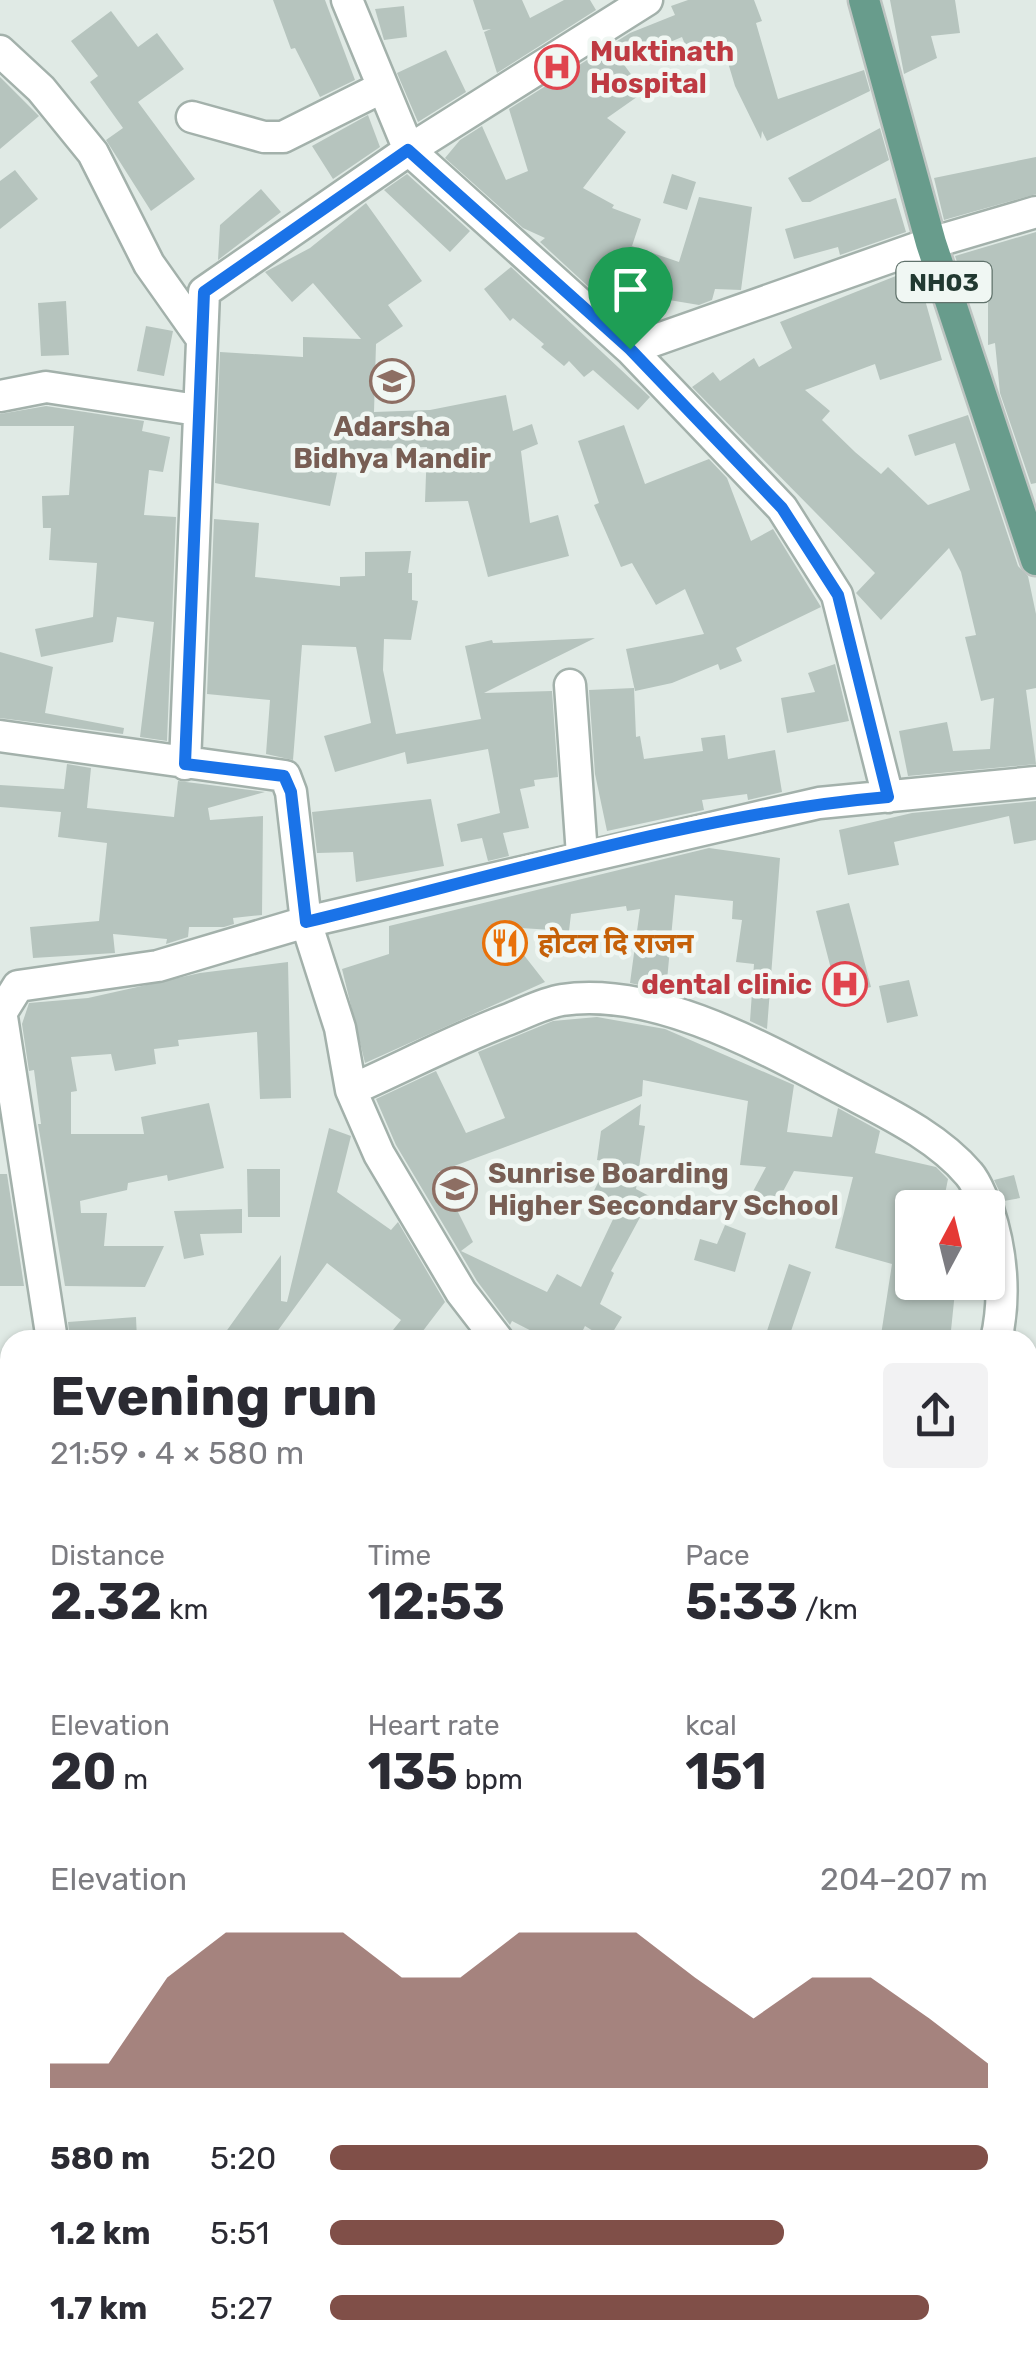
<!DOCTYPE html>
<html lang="en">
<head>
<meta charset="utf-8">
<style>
  body { margin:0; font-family:Rubik,"Noto Sans Devanagari",sans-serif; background:#f2f2f3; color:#2b2b33; height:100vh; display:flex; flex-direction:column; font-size:38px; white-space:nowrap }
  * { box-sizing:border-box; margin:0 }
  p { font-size:32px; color:#7c7c81 }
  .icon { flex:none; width:55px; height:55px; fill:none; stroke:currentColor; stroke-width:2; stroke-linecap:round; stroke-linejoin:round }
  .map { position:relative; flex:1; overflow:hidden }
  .panel { position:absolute; left:0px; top:1330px; width:1038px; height:1038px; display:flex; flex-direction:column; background:#fff; border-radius:30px 30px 0 0; box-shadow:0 2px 8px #0004 }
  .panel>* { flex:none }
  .needle { width:65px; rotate:7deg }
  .buttons { position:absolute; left:895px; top:1190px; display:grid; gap:20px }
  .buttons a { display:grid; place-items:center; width:110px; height:110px; border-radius:10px; background:#fff; box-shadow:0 2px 8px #0004; font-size:50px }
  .pin { position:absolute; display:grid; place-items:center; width:85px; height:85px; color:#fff; margin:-102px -42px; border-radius:50% 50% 50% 0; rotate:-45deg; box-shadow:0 0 10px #0007 }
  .pin .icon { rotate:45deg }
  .round { display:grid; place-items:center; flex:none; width:105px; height:105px; border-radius:10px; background:#f2f2f3 }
  .summary { display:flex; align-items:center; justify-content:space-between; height:170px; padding:0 50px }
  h1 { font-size:55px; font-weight:700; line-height:75px }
  .figures { display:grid; grid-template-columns:repeat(3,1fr); gap:15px; height:170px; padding:10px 50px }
  .figures div { display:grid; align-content:center }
  .figures b { font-size:50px; font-weight:700 }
  .figures small { font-size:28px; font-weight:400 }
  .figures p { font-size:28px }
  .chart { height:280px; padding:20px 50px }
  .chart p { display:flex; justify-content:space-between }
  .chart svg { width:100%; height:180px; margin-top:10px; fill:#804f48; opacity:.7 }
  ul { padding:0 50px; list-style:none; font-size:32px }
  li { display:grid; grid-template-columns:160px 120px 1fr; align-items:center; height:75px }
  li i { height:25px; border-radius:12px; background:#804f48 }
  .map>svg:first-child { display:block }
  .building { fill:#b6c4be }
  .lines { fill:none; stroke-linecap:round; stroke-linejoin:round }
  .minor-casing { stroke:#a3b1ab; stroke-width:35 }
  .major-casing { stroke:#bdc4c1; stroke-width:35 }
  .minor { stroke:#fff; stroke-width:30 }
  .major { stroke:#689c8c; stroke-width:30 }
  .route-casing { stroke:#fff; stroke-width:20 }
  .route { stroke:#1a73e8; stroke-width:12 }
  .labels { text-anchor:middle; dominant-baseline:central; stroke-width:9; stroke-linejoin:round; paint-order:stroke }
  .shield { fill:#f0f7f3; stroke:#60726b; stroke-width:2.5 }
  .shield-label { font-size:25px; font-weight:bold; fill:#223931 }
  .health-label { font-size:28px; font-weight:bold; fill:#be3a42; stroke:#f0f7f3; text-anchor:start }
  .education-label { font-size:28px; font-weight:bold; fill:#785e54; stroke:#f0f7f3 }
  .food-label { font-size:28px; font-weight:bold; fill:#c56008; stroke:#f0f7f3; text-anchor:start }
</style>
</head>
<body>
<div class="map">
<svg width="1036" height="2367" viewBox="0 0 1036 2367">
  <rect width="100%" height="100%" fill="#e0eae5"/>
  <path class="building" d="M273,0H325L355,80L320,97L295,48L291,49Z
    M473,0H522L530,18L564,0H590L596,10L497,73L484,32L491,29L483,30Z
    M688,0H754L762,21L756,23L778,99L864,70L870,91L767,141L762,131L761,139L735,86L720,36L686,47L682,37L622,62L644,92L607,118L626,132L583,188L614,205L612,208L641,219L632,246L679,262L699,197L752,207L741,290L715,289L712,300L699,305L663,299L656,320L643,324L624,318L615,310L619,299L591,289L540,242L545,238L523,228L445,158L460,140L482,126L506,180L528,171L509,109L630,33L675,15L671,6Z
    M890,0H955L960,33L931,36L937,58L904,74Z
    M404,6L407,37L384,40L375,9Z
    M111,11L138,47L157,33L184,69L138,102L195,179L151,211L106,140L123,128L90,82L98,76L71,41Z
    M446,50L466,92L418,122L397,73Z
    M0,77L39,116L0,149Z
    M368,115L380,147L333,179L312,146Z
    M880,128L889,160L810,202H802L788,178Z
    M1036,157V194L944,220L934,178Z
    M15,170L38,199L0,229V181Z
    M407,174L470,231L450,252L384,190Z
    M672,174L696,182L687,210L663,203Z
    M261,189L281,212L218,260L220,225Z
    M896,198L906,232L840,255L838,247L794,259L785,229Z
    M366,203L422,281L388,305L403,326L376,344L374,412L430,410L506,395L513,431L532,424L538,444L521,451L530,523L558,515L569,556L488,577L468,501L425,502L427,447L372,449V455L341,454L330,506L215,483L220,352L303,357V337L361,339L313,283L292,302L265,272L310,248Z
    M1036,232V483L1031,484L1000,393L995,343L988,345V294L970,300L955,256Z
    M511,267L650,397L638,410L593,370L584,377L569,361L564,366L541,347L544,344L513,318L510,321L484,289Z
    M916,268L942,360L880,380L875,364L805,390L830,411L822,420L855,452L881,474L888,467L928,505L970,490L955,443L915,456L908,435L968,415L1018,566L1028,576L1036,614V688L1026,690L1036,764L908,776L899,731L947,722L953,751L990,749L994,698L981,701L965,637L976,635L961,572L949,548L881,620L856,593L875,573L692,387L713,372L720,381L754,358L759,367L792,348L780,322Z
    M66,301L69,355L41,356L38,303Z
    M146,326L173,331L164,376L137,371Z
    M46,406L144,421L142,431L170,437L163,472L149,470L144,515L176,517L167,741L140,737L154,622L117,617L113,642L41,657L35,629L93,617L97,563L49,560L51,528H43L42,496L69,495L74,426H0V414Z
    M624,425L645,484L709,459L727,478L751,541L773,529L821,607L736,648L742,661L720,670L718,664L672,683L635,691L626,649L704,634L685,589L656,605L632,563L621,567L594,505L599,503L578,441Z
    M214,519L259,523L255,577L340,586V577L365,576V552L411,551L408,573H412V600L418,601L411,640L384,639L383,670L396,734L481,719L465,646L492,640L493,643L595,638L484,693L552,691L558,777L534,780L535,786L520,789L529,828L503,833L509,856L488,861L482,838L461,842L457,824L500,813L488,749L407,764L405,752L335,772L324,736L371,723L356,647L302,645L293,760L266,754L270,700L207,694Z
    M0,652L53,667L45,713L124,728L123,734L0,718Z
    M835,664L849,721L787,733L781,698L815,692L808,673Z
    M634,688L636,737L640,736L644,759L703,751L701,738L725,735L728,759L775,750L782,792L748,800L747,794L702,800L704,810L607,831L595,774L589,690Z
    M67,764L91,768L87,808L174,817L178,781L265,792L208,808L210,820L263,816L262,915L233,918L234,924L224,927H189L188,937L166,944L167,939L113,934L115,953L33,958L30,927L99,921L107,843L58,837L61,812L0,807V785L64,789Z
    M431,799L444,866L356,882L353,852L317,853L312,812Z
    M1036,801V840L1014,844L1009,816L894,842L899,865L848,875L839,830L912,813Z
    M709,848L780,858L767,1029L750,1021L754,964L736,962L742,920L732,919L733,901L675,895L666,991L630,983L640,909L627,911L626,906L571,914L569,931L502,927L545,982L365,1063L342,969L389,954V926Z
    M849,903L871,987L838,996L816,911Z
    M288,962L291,1098L260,1099L257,1032L178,1040L179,1046L154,1049L156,1064L115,1071L111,1054L71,1057L77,1091L71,1092V1134H144L141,1117L209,1103L224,1168L168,1181L167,1175L128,1183L127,1190L80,1201L81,1213H107L104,1246H164L145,1287L65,1286L38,1124H41L34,1070L29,1071L22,1024L29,1003L88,998L200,973Z
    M909,980L918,1016L887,1023L879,986Z
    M597,1017L665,1029L794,1085L787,1132L832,1137L838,1108L880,1131L875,1153L936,1167L948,1179L943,1204L912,1197V1282H956L950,1340L881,1335L892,1264L835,1248L853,1177L794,1171L773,1210L750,1197L766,1167L740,1165L748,1101L643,1080L642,1096L438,1172L473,1242L461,1251L547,1292L557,1274L581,1287L615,1215L588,1202L609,1162L597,1160L601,1131L641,1104L639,1125L645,1126L636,1189L651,1197L611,1271L614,1273L600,1304L622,1317L608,1340L585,1326L578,1340H549L512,1321L510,1325L477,1281L396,1145L376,1099L436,1071L466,1133L505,1118L478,1052L553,1021Z
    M329,1128L351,1136L337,1192L391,1230L398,1222L445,1302L416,1340H385L401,1320L327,1263L271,1340H220L281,1255V1301L287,1302Z
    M247,1169H280V1217H248Z
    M0,1174H7L24,1286H0Z
    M1014,1175L1020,1198L1004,1201L994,1180Z
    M242,1209V1233L200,1234L204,1255L184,1259L174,1211Z
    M725,1225L746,1233L735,1272L694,1260L700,1239L717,1244Z
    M789,1264L811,1272L788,1340H764Z
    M136,1317L137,1340H70L68,1322Z"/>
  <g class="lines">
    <g class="minor-casing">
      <path id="minor" d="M347,0L409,150L630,349L782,508L837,595L888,797
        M0,51L41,89L93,153L149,264L202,339
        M192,117L264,137H283L383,87
        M630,349L931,243L1036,212
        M0,396L46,387L197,410
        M570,685L582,855
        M0,736L285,776L291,792L306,922L340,1028L351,1090L379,1154L461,1292L498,1340
        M185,764L204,292L409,150L647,0
        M0,1004L52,1340
        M0,1015L18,986L158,966L306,922L819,803L1036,782
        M351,1090C403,1067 452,1041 504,1021C523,1014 543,1003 562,1000C654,986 764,1048 842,1089C885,1112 937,1136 969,1174C977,1183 981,1197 987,1208
        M988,1209C1002,1251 1006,1298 996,1340
        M1028,1509H1036
        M1028,1637L1036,1636
        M0,2337L10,2340
        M76,2358L111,2367
        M886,2358L887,2367
        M132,2367L133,2358
        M334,2367L336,2358"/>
    </g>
    <g class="major-casing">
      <path id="major" d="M864,0L931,243L1036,560"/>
    </g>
    <use href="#minor" class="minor"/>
    <use href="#major" class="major"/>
  </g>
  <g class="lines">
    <g class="route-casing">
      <path id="route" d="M408,150L630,349L782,508L838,595L888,797C699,813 493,877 306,922L291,792L284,776L185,764L204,292Z"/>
    </g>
    <use href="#route" class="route"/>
  </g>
  <defs>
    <g id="hospital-ring" transform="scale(2.25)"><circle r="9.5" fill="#f0f7f3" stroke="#e0444e" stroke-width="1.5"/><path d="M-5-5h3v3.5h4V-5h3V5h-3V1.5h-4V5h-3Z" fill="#e0444e"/></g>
    <g id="school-ring" transform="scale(2.25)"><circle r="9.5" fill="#f0f7f3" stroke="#8d6e63" stroke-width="1.5"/><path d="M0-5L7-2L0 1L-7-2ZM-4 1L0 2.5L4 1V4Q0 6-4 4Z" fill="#8d6e63"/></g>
    <g id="restaurant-ring" transform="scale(2.25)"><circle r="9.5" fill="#f0f7f3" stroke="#e8710a" stroke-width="1.5"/><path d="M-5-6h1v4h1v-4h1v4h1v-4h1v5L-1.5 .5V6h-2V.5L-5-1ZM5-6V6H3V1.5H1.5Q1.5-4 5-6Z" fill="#e8710a"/></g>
  </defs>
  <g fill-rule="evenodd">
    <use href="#hospital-ring" x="557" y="67"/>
    <use href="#school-ring" x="392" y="381"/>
    <use href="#restaurant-ring" x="505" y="943"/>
    <use href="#hospital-ring" x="845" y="984"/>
    <use href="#school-ring" x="455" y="1189"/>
  </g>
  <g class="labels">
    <rect class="shield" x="896.5" y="262" width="95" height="40" rx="8"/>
    <g class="shield-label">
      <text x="944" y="282">NH03</text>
    </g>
    <g class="health-label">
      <text x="590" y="51">Muktinath<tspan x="590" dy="32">Hospital</tspan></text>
      <text x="812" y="984" text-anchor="end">dental clinic</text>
    </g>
    <g class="education-label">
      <text x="392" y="426">Adarsha<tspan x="392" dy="32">Bidhya Mandir</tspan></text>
      <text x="488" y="1173" text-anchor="start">Sunrise Boarding<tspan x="488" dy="32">Higher Secondary School</tspan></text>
    </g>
    <g class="food-label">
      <text x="538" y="943">होटल दि राजन</text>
    </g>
  </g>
</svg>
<div class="buttons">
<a><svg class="needle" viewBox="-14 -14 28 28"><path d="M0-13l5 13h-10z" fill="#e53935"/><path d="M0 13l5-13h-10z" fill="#7c7c81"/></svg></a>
</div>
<div class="pin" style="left:630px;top:349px;background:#1e9e55"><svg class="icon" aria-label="arrive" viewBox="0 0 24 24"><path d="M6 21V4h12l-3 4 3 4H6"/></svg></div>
<section class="panel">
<div class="summary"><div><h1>Evening run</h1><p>21:59 · 4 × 580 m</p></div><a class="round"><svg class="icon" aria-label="share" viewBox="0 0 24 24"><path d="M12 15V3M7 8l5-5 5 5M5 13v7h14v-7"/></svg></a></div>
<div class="figures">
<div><p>Distance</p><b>2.32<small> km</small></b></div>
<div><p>Time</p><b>12:53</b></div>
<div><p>Pace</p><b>5:33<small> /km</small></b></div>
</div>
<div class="figures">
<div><p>Elevation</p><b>20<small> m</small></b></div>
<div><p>Heart rate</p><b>135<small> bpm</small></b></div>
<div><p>kcal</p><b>151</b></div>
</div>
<div class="chart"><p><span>Elevation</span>204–207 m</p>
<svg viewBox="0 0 160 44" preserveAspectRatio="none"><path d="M0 44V38L10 38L20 17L30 6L40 6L50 6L60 17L70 17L80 6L90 6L100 6L110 17L120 27L130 17L140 17L150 27L160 38V44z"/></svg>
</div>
<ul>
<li><b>580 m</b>5:20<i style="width:100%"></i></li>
<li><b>1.2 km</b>5:51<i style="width:69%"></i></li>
<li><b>1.7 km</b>5:27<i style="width:91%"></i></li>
</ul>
</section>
</div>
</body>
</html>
